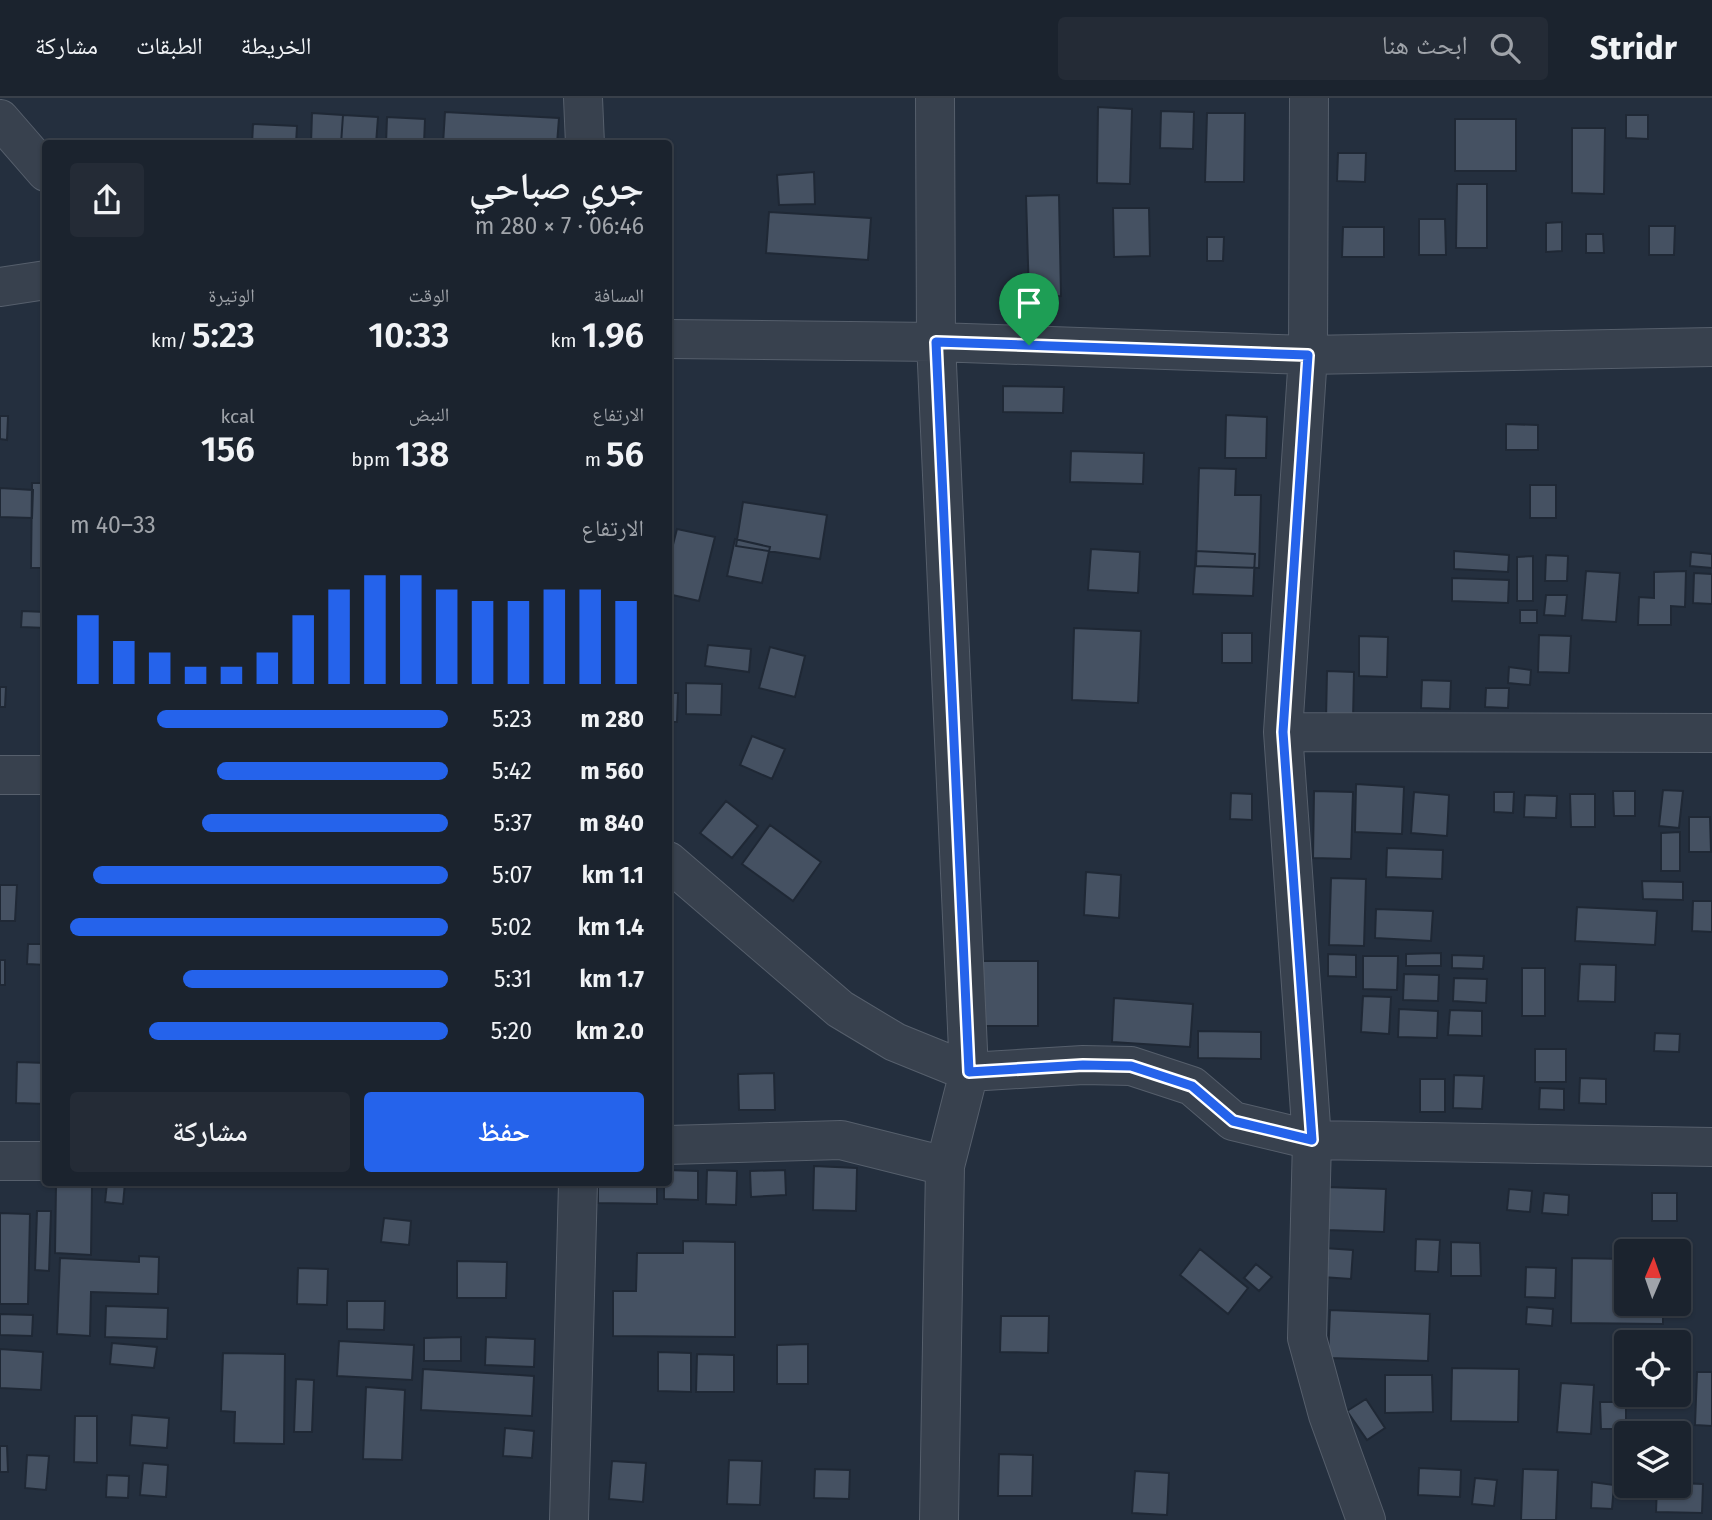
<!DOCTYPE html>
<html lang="ar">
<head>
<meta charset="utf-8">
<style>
  body { margin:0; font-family:"Fira Sans","Noto Naskh Arabic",sans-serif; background:#242b36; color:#f1f3f6; direction:rtl; height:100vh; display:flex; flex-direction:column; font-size:26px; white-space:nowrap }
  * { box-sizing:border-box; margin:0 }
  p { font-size:23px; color:#a0a4aa }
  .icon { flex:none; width:38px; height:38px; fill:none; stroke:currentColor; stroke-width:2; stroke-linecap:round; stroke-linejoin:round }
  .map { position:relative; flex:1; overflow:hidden; direction:ltr }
  .side { position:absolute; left:42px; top:42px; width:630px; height:1046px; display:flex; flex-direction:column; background:#1b232e; border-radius:7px; box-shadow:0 2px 5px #0004,0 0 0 2px #39404a; direction:rtl }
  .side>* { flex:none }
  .needle { width:46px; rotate:2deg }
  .tools { position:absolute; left:1614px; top:1141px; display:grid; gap:14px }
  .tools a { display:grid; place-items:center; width:77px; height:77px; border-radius:7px; background:#1b232e; box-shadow:0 2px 5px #0004,0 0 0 2px #39404a; font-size:35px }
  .pin { position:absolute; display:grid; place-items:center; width:60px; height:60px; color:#fff; margin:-72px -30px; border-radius:50% 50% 50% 0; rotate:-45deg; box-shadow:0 0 7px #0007 }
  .pin .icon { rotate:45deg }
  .round { display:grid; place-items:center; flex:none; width:74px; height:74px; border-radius:7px; background:#242b36 }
  .summary { display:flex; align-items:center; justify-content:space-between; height:119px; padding:0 28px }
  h1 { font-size:38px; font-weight:600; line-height:52px }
  .stats { display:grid; grid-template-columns:repeat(3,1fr); gap:10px; height:119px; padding:7px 28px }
  .stats div { display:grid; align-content:center }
  .stats b { font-size:35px; font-weight:600 }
  .stats small { font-size:19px; font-weight:400 }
  .stats p { font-size:19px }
  .chart { height:196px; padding:14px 28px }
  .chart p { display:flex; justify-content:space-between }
  .chart svg { width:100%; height:126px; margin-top:7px; stroke:#2563eb; stroke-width:6 }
  .button { display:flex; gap:14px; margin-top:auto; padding:14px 28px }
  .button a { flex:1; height:80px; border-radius:7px; background:#2563eb; color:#fff; font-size:28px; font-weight:600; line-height:80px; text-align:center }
  .button a+a { background:#242b36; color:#f1f3f6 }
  ul { padding:0 28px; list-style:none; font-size:23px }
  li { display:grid; grid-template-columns:112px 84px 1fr; align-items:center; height:52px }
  li i { height:18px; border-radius:9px; background:#2563eb }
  header { display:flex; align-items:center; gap:42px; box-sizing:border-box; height:98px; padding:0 35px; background:#1b232e; border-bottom:2px solid #39404a }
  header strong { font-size:33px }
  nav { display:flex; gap:38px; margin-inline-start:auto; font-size:24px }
  .search { width:490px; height:63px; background:#242b36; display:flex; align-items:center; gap:18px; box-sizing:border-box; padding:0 24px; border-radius:7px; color:#a0a4aa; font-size:26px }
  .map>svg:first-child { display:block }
  .building { fill:#455162; stroke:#1f2835; stroke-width:2 }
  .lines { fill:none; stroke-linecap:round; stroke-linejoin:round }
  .street-casing { stroke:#565f6c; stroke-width:40 }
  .street { stroke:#38414e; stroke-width:38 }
  .route-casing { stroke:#fff; stroke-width:14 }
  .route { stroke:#2563eb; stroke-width:9 }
</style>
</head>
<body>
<header>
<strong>Stridr</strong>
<div class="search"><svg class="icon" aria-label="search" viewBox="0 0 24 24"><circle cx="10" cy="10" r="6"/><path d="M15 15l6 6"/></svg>ابحث هنا</div>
<nav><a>الخريطة</a><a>الطبقات</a><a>مشاركة</a></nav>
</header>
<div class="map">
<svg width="1712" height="1422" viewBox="0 0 1712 1422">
  <rect width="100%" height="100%" fill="#242f3e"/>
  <path class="building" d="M1098,9L1132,11L1130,86L1097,85Z
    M1161,13L1194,14L1193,51L1160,50Z
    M445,14L559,20L557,46H443Z
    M312,15L343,17L341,46H311Z
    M1207,15H1245L1244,84H1205Z
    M343,17L378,19L376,46H341Z
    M1626,17H1648V41L1626,40Z
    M387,19L425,21L424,46H386Z
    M1455,21H1516V73H1455Z
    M253,26L297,28L296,46H252Z
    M1572,30H1605L1604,96L1572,95Z
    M1338,55H1366L1365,84L1337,83Z
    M814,74L815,106L779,107L777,77Z
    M1457,86H1487V150H1456Z
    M1059,97L1061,198L1029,199L1026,98Z
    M1113,110H1149L1150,158L1114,159Z
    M769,114L871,120L868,162L766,155Z
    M1419,121H1445L1446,157H1419Z
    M1562,124V153L1546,154V125Z
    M1649,128H1675L1674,157H1649Z
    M1343,129H1384V159H1342Z
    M1586,136H1603L1604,155H1586Z
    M1207,139H1224L1223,163H1207Z
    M1003,288L1064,289L1063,315L1003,314Z
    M1226,317L1267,319L1266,360H1225Z
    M0,318H8L7,342L0,341Z
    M1506,326L1538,327V352H1506Z
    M1071,353L1144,355L1143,386L1070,384Z
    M1199,370L1236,371L1235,397H1261L1259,470L1196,468Z
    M32,385H46V470H31Z
    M1530,387H1556V420H1530Z
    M0,390L33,392L32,420L0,419Z
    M743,404L827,417L820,461L736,448Z
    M677,431L715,439L699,503L668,496V466Z
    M735,441L770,449L762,485L727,478Z
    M1091,451L1140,454L1138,495L1088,492Z
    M1196,453L1255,456L1253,498L1193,496Z
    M1454,453L1509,457L1508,474L1454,471Z
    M1691,454L1712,456V470L1690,468Z
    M1546,457L1568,458L1567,483H1545Z
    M1533,458V503H1517V459Z
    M1586,473L1620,475L1616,524L1582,522Z
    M1686,473L1685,509L1671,508V527H1638L1639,499L1654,500V474Z
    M1694,475L1712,476V506L1693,505Z
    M1452,480L1509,482L1508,505L1452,503Z
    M1546,497H1567L1565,518L1544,517Z
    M1520,512H1537V525H1520Z
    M22,513L46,514V530L21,529Z
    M1074,530L1141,533L1138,605L1072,602Z
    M1222,535H1252V565H1222Z
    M1539,537L1571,538L1569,575L1538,574Z
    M1359,538L1388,539L1387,579L1359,578Z
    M708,547L751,551L749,574L705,568Z
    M770,549L805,558L795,599L759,590Z
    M1509,569L1531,572L1530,587L1508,585Z
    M1327,573L1354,574L1353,623L1326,622Z
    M1422,582L1451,583L1450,611L1421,610Z
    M686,585L722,586L721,617L686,616Z
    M0,589H6L5,609H0Z
    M1486,590H1509L1508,610L1485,609Z
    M668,595H678L677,624H668Z
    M752,638L785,651L772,681L740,667Z
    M1356,686L1404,689L1402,736L1355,734Z
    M1663,692L1683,693L1679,730L1659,728Z
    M1314,693L1353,694L1351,761L1313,760Z
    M1613,693H1635V718H1614Z
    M1414,694L1449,697L1447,738L1411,735Z
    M1494,694H1514L1513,715L1494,714Z
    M1231,695L1252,696V722L1230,721Z
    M1570,696H1595V729H1571Z
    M1525,697L1557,698L1556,720L1524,719Z
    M726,703L758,728L732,760L700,735Z
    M1689,719H1710L1711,754H1689Z
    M770,727L821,764L793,803L742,766Z
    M1680,734V773H1661V735Z
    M1387,750L1443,752L1442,781L1386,779Z
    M1086,774L1121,777L1119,820L1084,817Z
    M1331,780L1366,781L1364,848L1329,847Z
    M1642,783L1683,784V802L1643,801Z
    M0,787H17L15,823H0Z
    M1693,803H1712V834L1692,833Z
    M1577,809L1657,813L1655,847L1575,843Z
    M1376,811L1433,813L1431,843L1375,840Z
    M28,846H46V867L27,866Z
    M1441,855V868H1406V856Z
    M1328,856L1356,857V879L1328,878Z
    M1452,857L1484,858L1483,871L1452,870Z
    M1363,858H1398L1397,892L1363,891Z
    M0,862H5V887H0Z
    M976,863H1038V928H976Z
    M1580,866L1616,867L1615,904L1578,903Z
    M1522,870H1545V918H1522Z
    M1404,876L1439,877L1438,903L1403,902Z
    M1454,880L1487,881L1486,905L1453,903Z
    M1363,898L1391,899L1389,936L1361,934Z
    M1114,900L1193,906L1190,949L1112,944Z
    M1399,911L1438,913L1437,940L1398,939Z
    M1450,912L1482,913V938L1448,937Z
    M1198,933L1261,934V961L1198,960Z
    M1655,935L1680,936L1679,954L1654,953Z
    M1535,951H1566V984H1535Z
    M17,964L46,965V1006L16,1005Z
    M774,975L775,1012H739L738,976Z
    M1454,977L1484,978L1482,1011L1453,1010Z
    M1580,980L1606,981V1006L1579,1005Z
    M1420,981H1445V1014H1420Z
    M1540,990L1564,991V1012L1539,1011Z
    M814,1068L857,1070L856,1113L813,1112Z
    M668,1072L698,1073V1102L664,1101V1085H668Z
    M707,1072L737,1073L736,1107L706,1106Z
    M785,1072L786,1097L751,1099L750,1073Z
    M107,1085H125L123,1106L105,1104Z
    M598,1085H657V1106L598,1105Z
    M56,1087L92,1088L91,1157L55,1155Z
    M1327,1089L1386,1091L1384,1134L1326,1132Z
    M1509,1091L1532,1093L1530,1114L1507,1112Z
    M1544,1095L1569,1097L1568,1117L1542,1115Z
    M1652,1095H1677V1123H1652Z
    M37,1113H51L49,1173L35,1172Z
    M0,1115L30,1116L28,1206H0Z
    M384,1120L411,1123L409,1147L381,1144Z
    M1416,1141L1440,1142L1438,1174L1415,1173Z
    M683,1143L735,1144V1239L613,1238V1193H636L637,1155H683Z
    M1451,1144L1480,1145L1481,1178H1451Z
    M1324,1150L1353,1152L1351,1181L1322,1179Z
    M1200,1151L1248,1190L1228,1216L1180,1177Z
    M139,1158L159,1159L158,1196L91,1194L90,1238L57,1236L60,1160L139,1164Z
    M1572,1160L1626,1161V1206H1663V1226L1571,1225Z
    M457,1163L507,1164L506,1200H457Z
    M1256,1166L1272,1179L1259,1193L1244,1180Z
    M1526,1169L1556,1170L1555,1200L1525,1199Z
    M298,1170L328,1171L327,1207L297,1206Z
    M347,1203H385L384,1232L347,1231Z
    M106,1208L168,1210L167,1241L105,1239Z
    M1527,1209L1553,1211L1552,1228L1526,1226Z
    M1330,1212L1430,1216L1428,1263L1328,1260Z
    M0,1216L33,1217L32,1238L0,1237Z
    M1001,1218H1049L1048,1255L1000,1254Z
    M461,1239V1263H424V1240Z
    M486,1239L535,1241L534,1269L485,1267Z
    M339,1243L414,1247L412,1282L337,1278Z
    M112,1245L157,1249L154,1270L110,1266Z
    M808,1246V1286H777V1247Z
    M1678,1246H1683V1271H1678Z
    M0,1251L43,1254L41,1292L0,1290Z
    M658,1254L691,1255V1294L658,1293Z
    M223,1255L285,1256L284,1346L234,1345L235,1314L221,1313Z
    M697,1256L734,1257V1294H696Z
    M1452,1270L1519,1271L1518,1324L1451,1323Z
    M423,1271L534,1278L532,1318L421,1312Z
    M1697,1274H1712V1328L1695,1327Z
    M1385,1277H1432L1433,1314L1385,1315Z
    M296,1281L314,1282L312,1334H294Z
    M1561,1285L1594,1287L1591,1336L1557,1334Z
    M366,1289L405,1292L402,1362L363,1361Z
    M1638,1297H1673V1309L1638,1306Z
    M1366,1301L1385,1330L1367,1342L1347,1313Z
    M1600,1304H1626V1331H1601Z
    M132,1317L169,1320L167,1350L130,1347Z
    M75,1318H97V1365L74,1364Z
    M505,1330L534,1333L532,1360L503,1358Z
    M0,1348H7L8,1374H0Z
    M999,1356L1033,1357L1032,1398H998Z
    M27,1357L49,1358L46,1392L25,1390Z
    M729,1362L762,1363L760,1407L727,1406Z
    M612,1363L646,1365L643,1404L609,1401Z
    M143,1365L168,1367L166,1399L140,1397Z
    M1419,1370L1461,1372L1460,1399L1418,1397Z
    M815,1371L850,1372L849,1401L814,1400Z
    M1523,1371L1558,1372L1556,1422H1521Z
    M1135,1373L1169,1375L1167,1417L1132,1415Z
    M107,1377L129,1378L128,1400L106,1399Z
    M1475,1380L1497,1382L1494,1408L1472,1406Z
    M1592,1384L1614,1387L1612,1411L1591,1410Z
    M1678,1385L1703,1386L1702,1415L1656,1414L1657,1388H1678Z"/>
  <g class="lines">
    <g class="street-casing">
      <path id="street" d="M583,0L585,46
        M935,0L936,244L969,974L945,1068L939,1422
        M1309,0L1308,257L1283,634L1312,1042L1307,1240L1328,1317L1366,1422
        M0,21L46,74
        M0,189L46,182
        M668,241L936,244L1308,257L1712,249
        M1283,634L1712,635
        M0,677H46
        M668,763L840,911L895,944L969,974L1083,967L1131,968L1192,988L1233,1023L1312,1042L1712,1049
        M668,1047L841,1042L945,1068
        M0,1063H46
        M569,1422L578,1085"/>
    </g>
    <use href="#street" class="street"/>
  </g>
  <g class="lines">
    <g class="route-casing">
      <path id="route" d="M936,244L1308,257L1283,634L1312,1042L1233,1023L1192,988L1131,968L1083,967L969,974Z"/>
    </g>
    <use href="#route" class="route"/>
  </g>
</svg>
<div class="tools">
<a><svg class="needle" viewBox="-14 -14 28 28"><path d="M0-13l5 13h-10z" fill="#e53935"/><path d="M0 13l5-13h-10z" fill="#a0a4aa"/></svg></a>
<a><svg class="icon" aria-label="locate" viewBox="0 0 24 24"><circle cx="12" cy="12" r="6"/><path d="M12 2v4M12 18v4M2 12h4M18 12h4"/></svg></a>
<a><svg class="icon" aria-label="layers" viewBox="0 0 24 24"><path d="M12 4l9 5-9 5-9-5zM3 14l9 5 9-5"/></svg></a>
</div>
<div class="pin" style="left:1029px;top:247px;background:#1e9e55"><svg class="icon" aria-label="arrive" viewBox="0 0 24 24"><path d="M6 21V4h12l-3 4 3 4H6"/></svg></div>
<section class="side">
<div class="summary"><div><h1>جري صباحي</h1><p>06:46 · 7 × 280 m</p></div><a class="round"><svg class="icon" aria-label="share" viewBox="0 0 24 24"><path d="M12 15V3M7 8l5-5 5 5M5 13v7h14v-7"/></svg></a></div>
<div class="stats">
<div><p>المسافة</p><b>1.96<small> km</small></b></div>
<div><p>الوقت</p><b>10:33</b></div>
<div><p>الوتيرة</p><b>5:23<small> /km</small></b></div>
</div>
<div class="stats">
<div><p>الارتفاع</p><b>56<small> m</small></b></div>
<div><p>النبض</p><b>138<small> bpm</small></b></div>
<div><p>kcal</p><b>156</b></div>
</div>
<div class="chart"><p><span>الارتفاع</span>33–40 m</p>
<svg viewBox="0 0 160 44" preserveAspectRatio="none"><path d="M5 44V20M15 44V29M25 44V33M35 44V38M45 44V38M55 44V33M65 44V20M75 44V11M85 44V6M95 44V6M105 44V11M115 44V15M125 44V15M135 44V11M145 44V11M155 44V15"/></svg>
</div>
<ul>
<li><b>280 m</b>5:23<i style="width:77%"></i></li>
<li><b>560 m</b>5:42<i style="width:61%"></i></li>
<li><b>840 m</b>5:37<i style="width:65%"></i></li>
<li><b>1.1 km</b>5:07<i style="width:94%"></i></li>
<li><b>1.4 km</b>5:02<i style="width:100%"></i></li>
<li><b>1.7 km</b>5:31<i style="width:70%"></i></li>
<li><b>2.0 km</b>5:20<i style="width:79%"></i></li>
</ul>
<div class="button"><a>حفظ</a><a>مشاركة</a></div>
</section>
</div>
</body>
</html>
